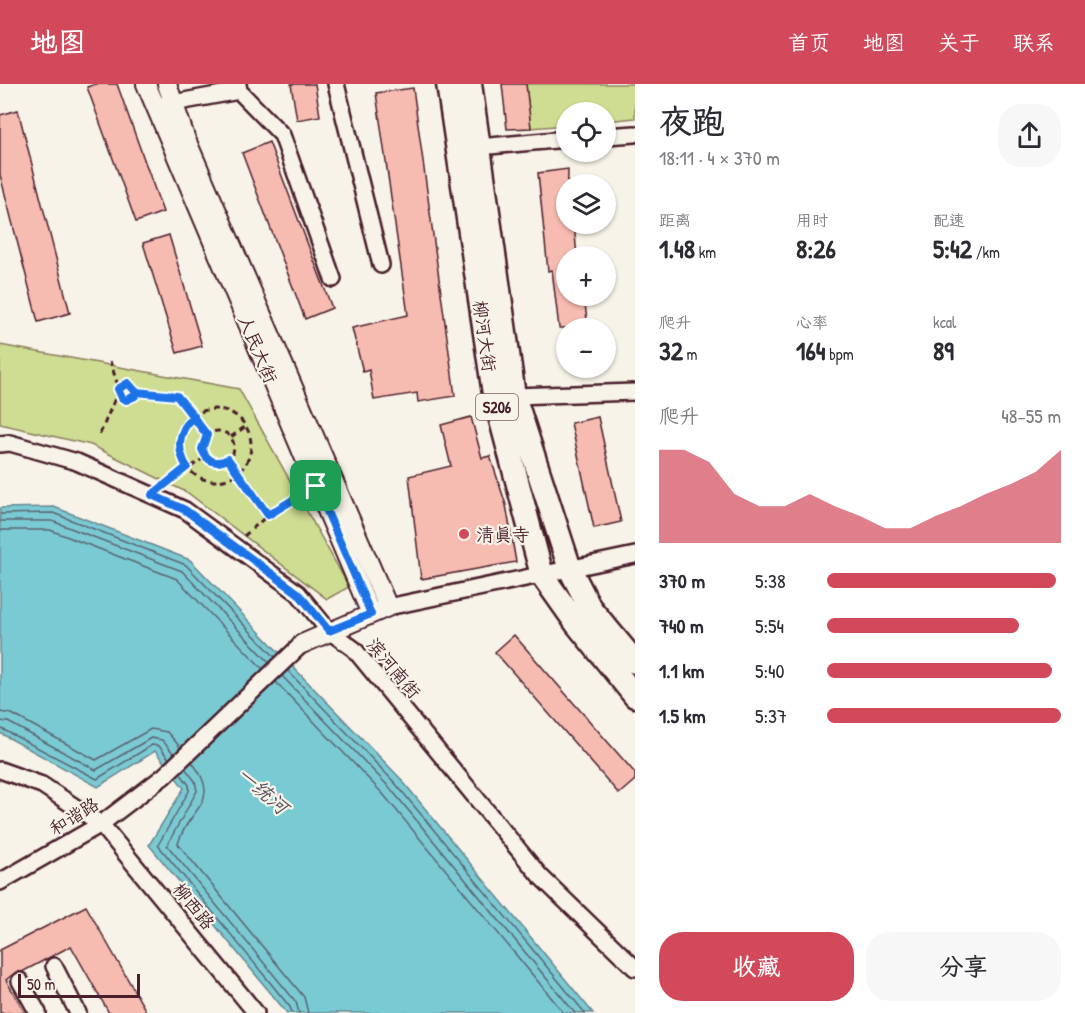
<!DOCTYPE html>
<html lang="zh">
<head>
<meta charset="utf-8">
<style>
  body { margin:0; font-family:"Patrick Hand","LXGW WenKai TC",sans-serif; background:#f7f7f7; color:#2b2b33; height:100vh; display:flex; flex-direction:column; font-size:22px; white-space:nowrap }
  * { box-sizing:border-box; margin:0 }
  p { font-size:20px; color:#7c7c81 }
  .icon { flex:none; width:33px; height:33px; fill:none; stroke:currentColor; stroke-width:2; stroke-linecap:round; stroke-linejoin:round }
  .map { position:relative; flex:1; overflow:hidden }
  .side { display:flex; flex-direction:column; background:#fff; width:450px }
  .side>* { flex:none }
  .controls { position:absolute; left:556px; top:18px; display:grid; gap:12px }
  .controls a { display:grid; place-items:center; width:60px; height:60px; border-radius:50%; background:#fff; box-shadow:0 2px 4px #0004; font-size:30px }
  .scale { position:absolute; left:18px; bottom:15px; width:122px; box-sizing:border-box; padding-left:6px; border:3px solid #4a1f2b; border-top:0; font-size:16px; line-height:21px; white-space:nowrap; color:#4a1f2b; -webkit-text-stroke:4px #f7f3e8; paint-order:stroke }
  .pin { position:absolute; display:grid; place-items:center; width:51px; height:51px; color:#fff; margin:-26px; border-radius:12px; box-shadow:0 3px 9px #0006 }
  .round { display:grid; place-items:center; flex:none; width:63px; height:63px; border-radius:24px; background:#f7f7f7 }
  .head { display:flex; align-items:center; justify-content:space-between; height:102px; padding:0 24px }
  h1 { font-size:33px; font-weight:800; line-height:45px }
  .figures { display:grid; grid-template-columns:repeat(3,1fr); gap:9px; height:102px; padding:6px 24px }
  .figures div { display:grid; align-content:center }
  .figures b { font-size:26px; font-weight:800 }
  .figures small { font-size:16px; font-weight:400 }
  .figures p { font-size:16px }
  .chart { height:168px; padding:12px 24px }
  .chart p { display:flex; justify-content:space-between }
  .chart svg { width:100%; height:108px; margin-top:6px; fill:#d1495b; opacity:.7 }
  .action { display:flex; gap:12px; margin-top:auto; padding:12px 24px }
  .action a { flex:1; height:69px; border-radius:24px; background:#d1495b; color:#fff; font-size:24px; font-weight:800; line-height:69px; text-align:center }
  .action a+a { background:#f7f7f7; color:#2b2b33 }
  ul { padding:0 24px; list-style:none; font-size:20px }
  li { display:grid; grid-template-columns:96px 72px 1fr; align-items:center; height:45px }
  li i { height:15px; border-radius:8px; background:#d1495b }
  header { display:flex; align-items:center; gap:36px; box-sizing:border-box; height:84px; padding:0 30px; background:#d1495b; color:#fff }
  header strong { font-size:28px }
  nav { display:flex; gap:33px; margin-inline-start:auto; font-size:21px }
  main { display:flex; flex:1; min-height:0 }
  .map>svg:first-child { display:block }
  .green { fill:#cedd91; stroke:#8c7e5e; stroke-width:1.5 }
  .water { fill:#7acad4; stroke:#678690; stroke-width:1.5 }
  .lines { fill:none; stroke-linecap:round; stroke-linejoin:round }
  .shore { stroke:#5d636f; stroke-width:1.5 }
  .building { fill:#f6bbb1; stroke:#4a1f2b; stroke-width:1.5 }
  .minor-casing { stroke:#4a1f2b; stroke-width:20 }
  .tertiary-casing { stroke:#4a1f2b; stroke-width:22 }
  .primary-casing { stroke:#4a1f2b; stroke-width:27 }
  .path { stroke:#4a1f2b; stroke-width:3; stroke-dasharray:6 4.5; stroke-linecap:butt }
  .minor { stroke:#f7f3e8; stroke-width:15 }
  .tertiary { stroke:#f7f3e8; stroke-width:18 }
  .primary { stroke:#f7f3e8; stroke-width:22 }
  .route-casing { stroke:#fff; stroke-width:12 }
  .route { stroke:#1a73e8; stroke-width:8 }
  .poi-dot { fill:#d1495b; stroke:#f7f3e8; stroke-width:2 }
  .labels { text-anchor:middle; dominant-baseline:central; stroke-width:4.5; stroke-linejoin:round; paint-order:stroke }
  .shield { fill:#f7f3e8; stroke:#7e5f64; stroke-width:1.5 }
  .shield-label { font-size:16px; font-weight:bold; fill:#4a1f2b }
  .street-label { font-size:18px; fill:#4a1f2b; stroke:#f7f3e8 }
  .poi-label { font-size:18px; fill:#4a1f2b; stroke:#f7f3e8; text-anchor:start }
  .water-label { font-size:20px; font-style:italic; fill:#58525e; stroke:#f7f3e8 }
</style>
</head>
<body>
<header>
<strong>地图</strong>
<nav><a>首页</a><a>地图</a><a>关于</a><a>联系</a></nav>
</header>
<main>
<div class="map">
<svg width="635" height="929" viewBox="0 0 635 929">
  <rect width="100%" height="100%" fill="#f7f3e8"/>
  <filter id="ink" filterUnits="userSpaceOnUse"><feTurbulence type="fractalNoise" baseFrequency=".0167" numOctaves="2"/><feDisplacementMap in="SourceGraphic" scale="12" xChannelSelector="R" yChannelSelector="G"/><feConvolveMatrix kernelMatrix="1 2 1 2 8 2 1 2 1" color-interpolation-filters="sRGB"/></filter>
  <g filter="url(#ink)">
    <path class="green" d="M526,0H635V34L606,37V28H567V41L531,44Z
      M0,261L239,305L349,503L327,515L188,409L91,361L0,340Z"/>
    <path class="water" d="M54,423L190,476L400,694L593,929H287L149,761L184,704L155,667L98,703L0,649V424Z"/>
    <g class="lines">
      <path class="shore" d="M0,430L53,429L186,481L275,573
        M0,437H52L182,487L270,579
        M0,446H50L177,495L263,585
        M287,586L395,699L585,929
        M282,592L390,704L575,929
        M276,598L383,710L564,929
        M0,628L12,630L96,676L151,645L167,648L181,664
        M0,637L8,638L96,686L151,654L162,656L174,670
        M0,644L97,695L152,661L159,662L169,675
        M192,678C224,719 188,723 178,760L304,913L308,929
        M185,684L195,697L197,707L167,761L296,918L299,929
        M180,689L189,701V707L158,761L290,923L292,929"/>
    </g>
    <path class="building" d="M96,0H117L163,128L136,138L87,3Z
      M291,0H315L320,32L297,36Z
      M502,0H526L531,44L507,45Z
      M413,4L455,312L418,318L417,309L374,316L369,286L363,288L352,244L408,231L376,9Z
      M18,26L70,229L38,238L0,91V31Z
      M269,58L332,224L305,235L242,69Z
      M568,85L567,140H574L577,172H567V212H584L588,244H559L552,186L548,187L538,89Z
      M169,151L202,262L177,269L143,159Z
      M471,333L482,374L490,372L506,421L516,478L421,495L409,392L451,382L441,341Z
      M598,333L621,438L594,444L571,339Z
      M514,551L635,689V696L619,710L495,568Z
      M86,822L147,929H109L71,862L22,888H16L6,896L25,929H0V866Z"/>
    <g class="lines">
      <g class="minor-casing">
        <path id="minor" d="M336,0L381,181
          M239,7L282,51L333,195
          M162,21L239,7L238,0
          M606,52L635,50
          M479,63L567,55
          M514,312L635,308
          M0,360L10,359L77,378L185,426L298,509L329,547L354,565L540,792L635,884
          M388,523L635,471
          M0,686L42,701L101,740L256,929
          M0,798L101,740L164,692L302,560
          M54,882L78,929
          M20,897L38,929"/>
      </g>
      <g class="tertiary-casing">
        <path id="tertiary" d="M146,0L371,530
          M167,0L185,53L388,523L302,560"/>
      </g>
      <g class="primary-casing">
        <path id="primary" d="M448,0L494,310L542,491L576,539L635,612
          M470,0L514,312L570,485L590,524L635,578"/>
      </g>
      <path class="path" d="M118 308a9 9 0 1 1 18 0a9 9 0 1 1-18 0Z
        M136,308L177,312L207,351
        M179 361a36 36 0 1 1 72 0a36 36 0 1 1-72 0Z
        M202 363a16 16 0 1 1 32 0a16 16 0 1 1-32 0Z
        M100,350L119,305L110,277
        M231,353L246,342
        M228,375L268,431
        M165,401L205,373
        M244,452L268,431L302,411"/>
      <use href="#minor" class="minor"/>
      <use href="#tertiary" class="tertiary"/>
      <use href="#primary" class="primary"/>
    </g>
  </g>
  <g class="lines" filter="url(#ink)">
    <g class="route-casing">
      <path id="route" d="M316,402L268,431L228,375C216,381 207,378 202,365L207,351L177,312L136,308L128,299L118,305L122,314L126,316L135,312L136,308L177,312L194,332C178,347 176,365 187,383L152,411L185,426L298,509L329,547L371,530L316,402"/>
    </g>
    <use href="#route" class="route"/>
  </g>
  <circle class="poi-dot" cx="464" cy="450" r="6"/>
  <g class="labels">
    <rect class="shield" x="476" y="310" width="42" height="26" rx="4.5"/>
    <g class="shield-label">
      <text x="497" y="323">S206</text>
    </g>
    <g class="street-label">
      <text transform="translate(485 252) rotate(82)">柳河大街</text>
      <text transform="translate(258 265) rotate(67)">人民大街</text>
      <text transform="translate(394 584) rotate(50)">滨河南街</text>
      <text transform="translate(74 732) rotate(-32)">和谐路</text>
      <text transform="translate(194 822) rotate(51)">柳西路</text>
    </g>
    <g class="poi-label">
      <text x="476" y="450">清真寺</text>
    </g>
    <g class="water-label">
      <text transform="translate(263 706) rotate(41)">一统河</text>
    </g>
  </g>
</svg>
<div class="controls">
<a><svg class="icon" aria-label="locate" viewBox="0 0 24 24"><circle cx="12" cy="12" r="6"/><path d="M12 2v4M12 18v4M2 12h4M18 12h4"/></svg></a>
<a><svg class="icon" aria-label="layers" viewBox="0 0 24 24"><path d="M12 4l9 5-9 5-9-5zM3 14l9 5 9-5"/></svg></a>
<a>+</a>
<a>−</a>
</div>
<div class="scale">50 m</div>
<div class="pin" style="left:316px;top:402px;background:#1e9e55"><svg class="icon" aria-label="arrive" viewBox="0 0 24 24"><path d="M6 21V4h12l-3 4 3 4H6"/></svg></div>
</div>
<section class="side">
<div class="head"><div><h1>夜跑</h1><p>18:11 · 4 × 370 m</p></div><a class="round"><svg class="icon" aria-label="share" viewBox="0 0 24 24"><path d="M12 15V3M7 8l5-5 5 5M5 13v7h14v-7"/></svg></a></div>
<div class="figures">
<div><p>距离</p><b>1.48<small> km</small></b></div>
<div><p>用时</p><b>8:26</b></div>
<div><p>配速</p><b>5:42<small> /km</small></b></div>
</div>
<div class="figures">
<div><p>爬升</p><b>32<small> m</small></b></div>
<div><p>心率</p><b>164<small> bpm</small></b></div>
<div><p>kcal</p><b>89</b></div>
</div>
<div class="chart"><p><span>爬升</span>48–55 m</p>
<svg viewBox="0 0 160 44" preserveAspectRatio="none"><path d="M0 44V6L10 6L20 11L30 24L40 29L50 29L60 24L70 29L80 33L90 38L100 38L110 33L120 29L130 24L140 20L150 15L160 6V44z"/></svg>
</div>
<ul>
<li><b>370 m</b>5:38<i style="width:98%"></i></li>
<li><b>740 m</b>5:54<i style="width:82%"></i></li>
<li><b>1.1 km</b>5:40<i style="width:96%"></i></li>
<li><b>1.5 km</b>5:37<i style="width:100%"></i></li>
</ul>
<div class="action"><a>收藏</a><a>分享</a></div>
</section>
</main>
</body>
</html>
